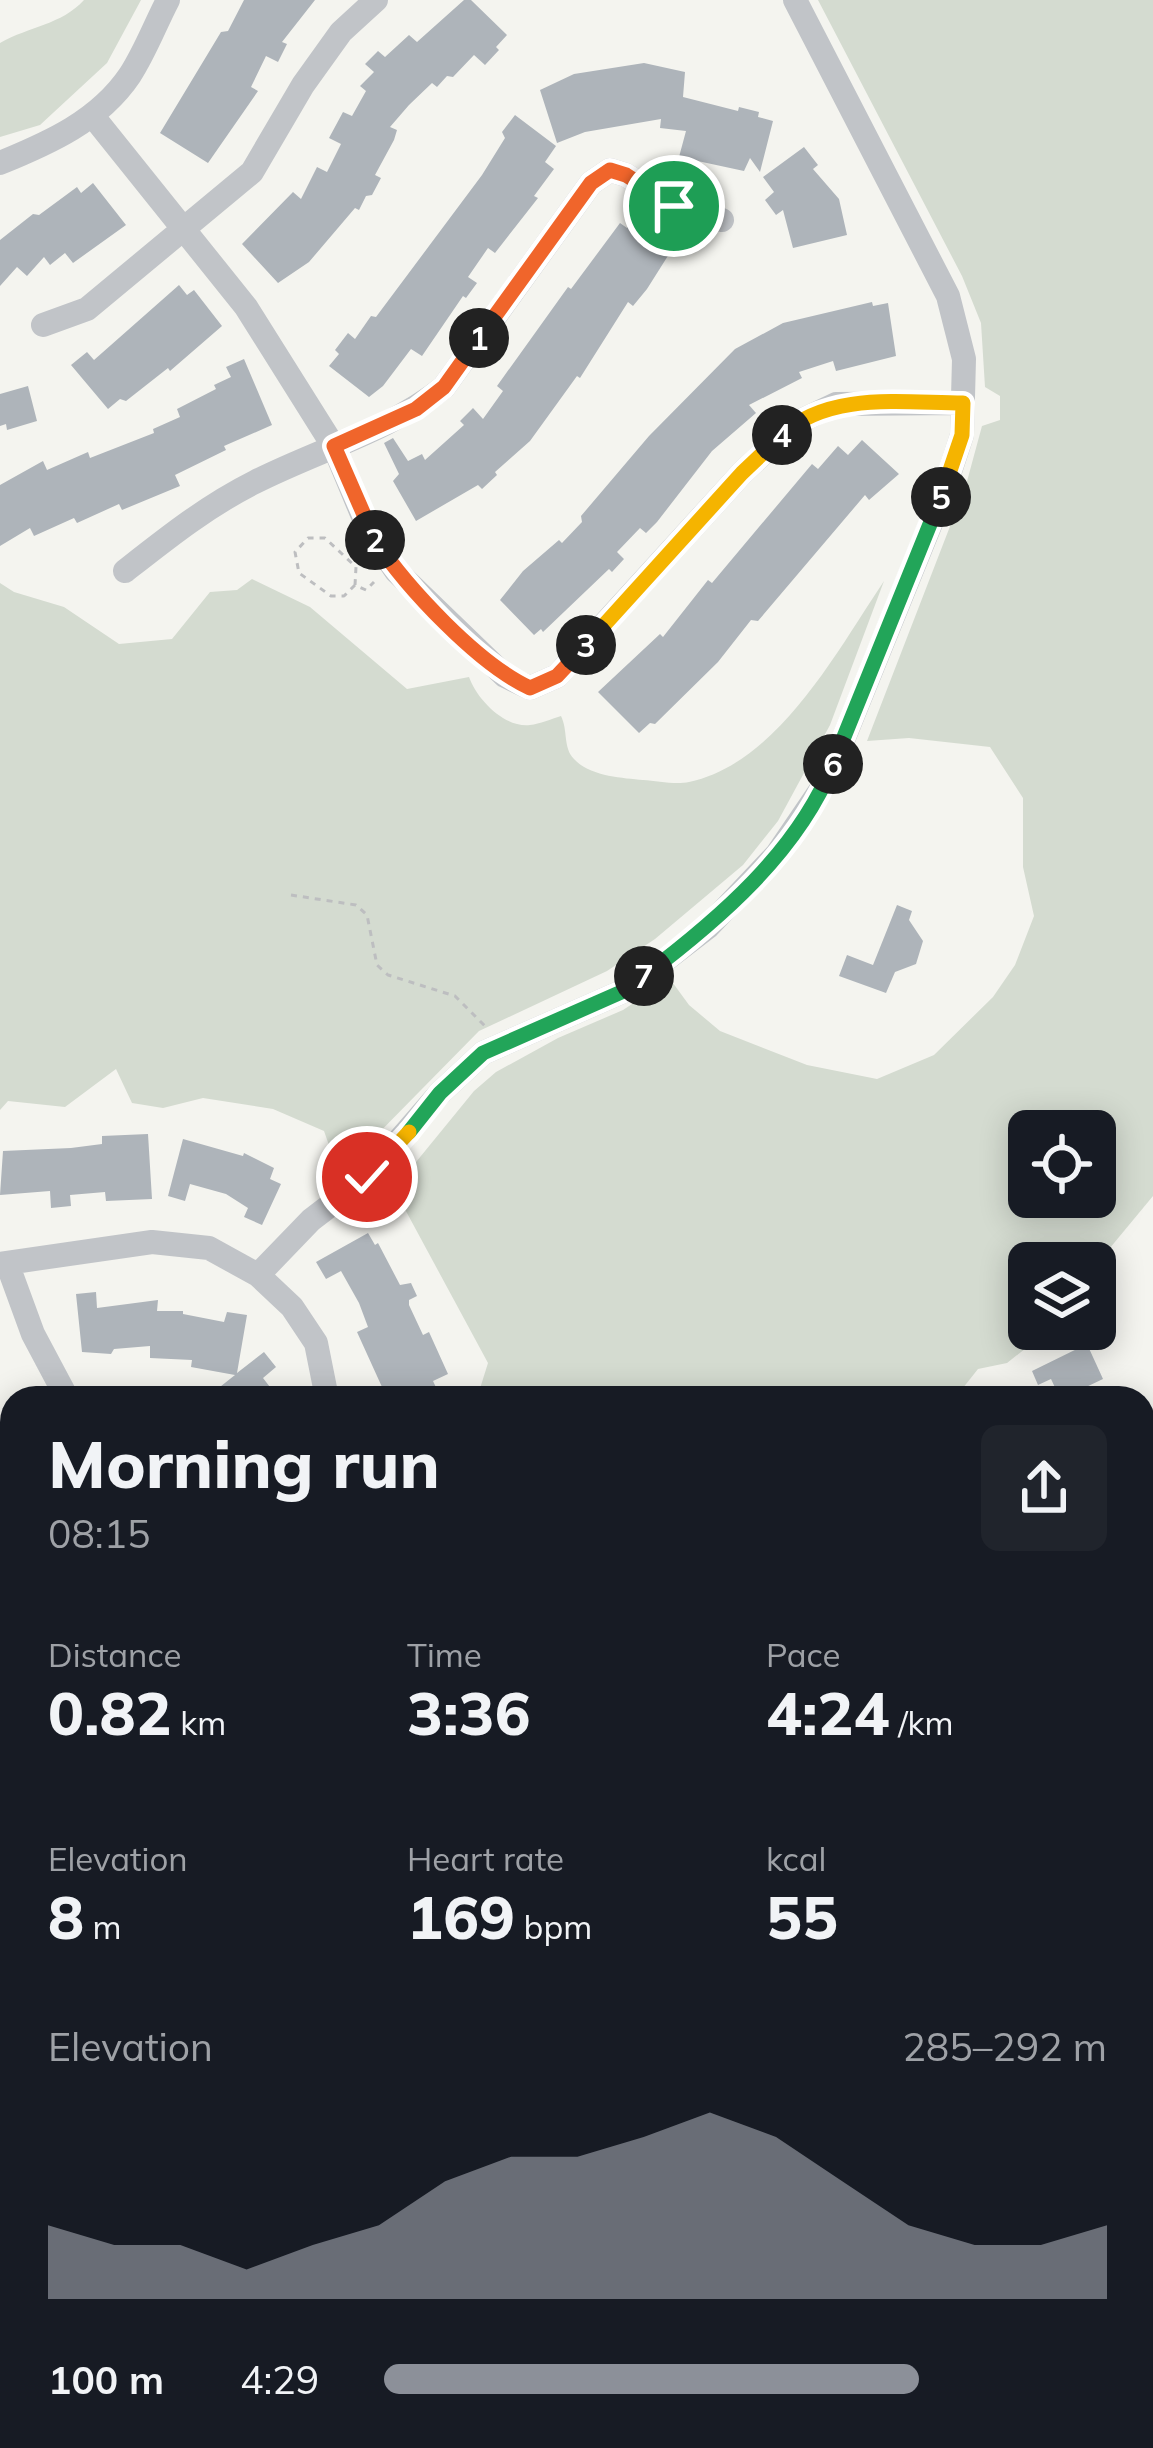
<!DOCTYPE html>
<html lang="en">
<head>
<meta charset="utf-8">
<style>
  body { margin:0; font-family:Mulish,sans-serif; background:#20242c; color:#f1f3f6; height:100vh; display:flex; flex-direction:column; font-size:45px; white-space:nowrap }
  * { box-sizing:border-box; margin:0 }
  p { font-size:39px; color:#9ea1a6 }
  .icon { flex:none; width:66px; height:66px; fill:none; stroke:currentColor; stroke-width:2; stroke-linecap:round; stroke-linejoin:round }
  .map { position:relative; flex:1; overflow:hidden }
  .sheet { position:absolute; left:0px; top:1386px; width:1155px; height:1062px; display:flex; flex-direction:column; background:#171b24; border-radius:36px 36px 0 0; box-shadow:0 6px 30px #0003 }
  .sheet>* { flex:none }
  .fabs { position:absolute; left:1008px; top:1110px; display:grid; gap:24px }
  .fabs a { display:grid; place-items:center; width:108px; height:108px; border-radius:18px; background:#171b24; box-shadow:0 6px 30px #0003; font-size:60px }
  .pin { position:absolute; display:grid; place-items:center; width:102px; height:102px; color:#fff; margin:-51px; border:6px solid #fff; border-radius:50%; box-shadow:0 3px 12px #0007 }
  .km { position:absolute; width:60px; height:60px; margin:-30px; border-radius:50%; background:#222; color:#fff; font-size:33px; line-height:60px; text-align:center }
  .round { display:grid; place-items:center; flex:none; width:126px; height:126px; border-radius:18px; background:#20242c }
  .overview { display:flex; align-items:center; justify-content:space-between; height:204px; padding:0 48px }
  h1 { font-size:66px; font-weight:800; line-height:90px }
  .figures { display:grid; grid-template-columns:repeat(3,1fr); gap:18px; height:204px; padding:12px 48px }
  .figures div { display:grid; align-content:center }
  .figures b { font-size:60px; font-weight:800 }
  .figures small { font-size:33px; font-weight:400 }
  .figures p { font-size:33px }
  .chart { height:336px; padding:24px 48px }
  .chart p { display:flex; justify-content:space-between }
  .chart svg { width:100%; height:216px; margin-top:12px; fill:#8c9099; opacity:.7 }
  ul { padding:0 48px; list-style:none; font-size:39px }
  li { display:grid; grid-template-columns:192px 144px 1fr; align-items:center; height:90px }
  li i { height:30px; border-radius:15px; background:#8c9099 }
  .map>svg:first-child { display:block }
  .green { fill:#d4dbd0; fill-rule:evenodd }
  .building { fill:#aeb4ba }
  .lines { fill:none; stroke-linecap:round; stroke-linejoin:round }
  .path { stroke:#bdbec0; stroke-width:3; stroke-dasharray:6 6; stroke-linecap:butt }
  .minor { stroke:#c1c4c8; stroke-width:24 }
  .split-1-casing { stroke:#fff; stroke-width:24 }
  .split-2-casing { stroke:#fff; stroke-width:24 }
  .split-3-casing { stroke:#fff; stroke-width:24 }
  .split-4-casing { stroke:#fff; stroke-width:24 }
  .split-5-casing { stroke:#fff; stroke-width:24 }
  .split-6-casing { stroke:#fff; stroke-width:24 }
  .split-7-casing { stroke:#fff; stroke-width:24 }
  .split-8-casing { stroke:#fff; stroke-width:24 }
  .split-9-casing { stroke:#fff; stroke-width:24 }
  .split-1 { stroke:#f0652b; stroke-width:15 }
  .split-2 { stroke:#f0652b; stroke-width:15 }
  .split-3 { stroke:#f0652b; stroke-width:15 }
  .split-4 { stroke:#f5b400; stroke-width:15 }
  .split-5 { stroke:#f5b400; stroke-width:15 }
  .split-6 { stroke:#22a559; stroke-width:15 }
  .split-7 { stroke:#22a559; stroke-width:15 }
  .split-8 { stroke:#22a559; stroke-width:15 }
  .split-9 { stroke:#f5b400; stroke-width:15 }
</style>
</head>
<body>
<div class="map">
<svg width="1153" height="2448" viewBox="0 0 1153 2448">
  <rect width="100%" height="100%" fill="#f4f4ef"/>
  <path class="green" d="M84,0H141L107,63L40,125L0,137V43C30,26 61,25 84,0Z
    M818,0H1153V1196L1095,1266L1029,1263V1329H1050L1007,1363L978,1369L955,1398H477L488,1363L394,1189L474,1091L496,1072L558,1038L623,1010L670,979L689,1005L720,1031L807,1065L877,1079L934,1055L993,997L1015,965L1034,916L1023,867V798L990,747L909,738L867,741L966,485L982,426L1000,420V396L985,387L981,323L962,276ZM1095,1131V1197H1029V1131Z
    M252,579L310,607L407,689L469,677C477,699 504,728 530,725C540,724 551,719 561,716C568,730 563,748 574,759C589,776 622,778 643,780C657,781 676,785 689,782C778,763 837,651 884,581L830,725L778,821L743,865L655,939L607,971L479,1031L362,1150L337,1168L324,1131L273,1109L203,1098L163,1108L132,1103L116,1069L65,1107L8,1101L0,1110V583L14,592L64,607L119,644L172,639L210,592L237,590Z
    M0,1551L12,1580V2448H0Z
    M243,2436H938L913,2448H259Z"/>
  <path class="building" d="M244,0H315L282,42L287,44L278,62L266,56L251,87L258,91L208,163L160,133L221,32L228,31Z
    M464,0H471L507,35L496,47L499,50L485,65L474,55L453,77L447,76L437,87L432,83L409,105L390,127L397,130L394,140L375,175L381,178L372,195L366,196L359,210L355,208L309,262L278,283L242,244L293,192L301,199L317,167L327,172L341,144L329,138L343,112L352,116L366,91L360,86L374,72L365,64L378,51L385,57L409,35L417,42Z
    M644,63L685,72L683,97L738,111L739,107L759,112L758,117L773,121L760,172L750,158L744,171L679,157L686,131L660,128L661,119L585,132L557,143L540,90L574,74Z
    M515,115L556,146L545,162L554,169L534,196L538,198L495,253L488,248L468,277L477,283L466,298L463,296L422,356L411,349L383,386L369,397L329,366L339,354L335,350L348,333L355,339L371,316L376,317L482,175L505,138L502,132Z
    M804,147L818,165L813,169L839,199L847,235L793,248L783,210L776,215L765,200L774,192L763,177Z
    M93,183L126,225L73,263L65,253L50,265L44,257L27,276L17,267L0,286V240L33,214L39,215L77,187L81,193Z
    M632,222L671,251L647,289L633,306L628,302L580,378L577,376L530,441L495,472L497,475L482,489L478,485L416,521L393,481L399,474L384,443L393,438L408,461L422,454L425,460L464,425L460,421L473,408L483,419L503,391L497,386L568,287L571,289L620,223L627,228Z
    M179,285L187,295L194,290L222,326L170,371L168,368L126,401L120,399L108,409L71,365L87,352L94,360Z
    M872,302L873,306L888,303L896,356L836,371L833,361L799,372L802,378L749,405L756,413L712,451L657,522L646,533L640,528L617,552L624,559L612,572L609,569L543,632L541,629L534,635L500,600L523,571L559,540L562,543L582,522L581,516L649,436L735,349L783,323Z
    M244,359L272,425L224,446L226,450L175,475L180,486L122,510L119,504L77,523L74,518L34,536L30,528L0,546V485L43,461L47,470L88,452L90,458L154,433L153,429L180,417L177,409L216,389L214,385L231,377L226,367Z
    M28,386L37,421L7,430L6,424L0,426V394Z
    M862,440L899,474L869,500L865,495L758,621L751,620L718,662L655,724L650,723L639,733L598,692L660,634L663,637L708,580L712,583L812,464L818,469L838,446L848,455Z
    M897,905L912,911L909,920L923,941L916,964L895,972L886,993L839,976L847,955L873,965Z
    M148,1134L152,1199L106,1201L105,1192L70,1195L71,1206L51,1208L50,1191L0,1195L3,1151L71,1148L102,1144V1136Z
    M183,1139L243,1156L244,1153L274,1168L270,1179L281,1184L262,1225L244,1217L248,1208L226,1194L190,1184L185,1201L168,1196Z
    M368,1233L375,1245L378,1243L400,1285L411,1283L417,1296L409,1300V1305L423,1335L429,1332L448,1374L433,1381L441,1398H387L357,1332L368,1327L359,1303L341,1271L326,1279L316,1262Z
    M96,1292L97,1308L158,1300L157,1311H183V1314L224,1322L227,1312L247,1315L237,1373L264,1352L276,1367L263,1378L273,1391L265,1398H206L235,1375L191,1367L192,1360L150,1358V1346L114,1349L111,1354L82,1352L76,1294Z
    M1087,1344L1103,1379L1063,1398H1060L1051,1379L1038,1385L1032,1371Z"/>
  <g class="lines">
    <path class="path" d="M355,585L344,596H331L299,573L295,552L308,538H325L356,567L355,585L366,590L374,582
      M291,895L356,905L367,915L377,965L388,975L455,996L487,1028
      M311,2436L315,2448"/>
    <path class="minor" d="M92,115L246,307L334,447L369,531L396,571L505,676L530,688L557,676L742,473L794,424L836,404L963,403
      M0,163C49,143 99,121 130,75C145,52 155,25 168,0
      M43,325L87,309L252,172L303,85L341,32L376,0
      M125,571C167,538 207,506 255,482C318,450 389,431 444,387L591,183L610,170L626,175L674,206L722,220
      M7,1263L33,1334L67,1398
      M0,1264L152,1242L209,1248L258,1275L292,1307L316,1343L327,1398
      M258,1275L311,1220L367,1177L440,1093L483,1053L626,990L708,927L777,854L826,782L942,496L962,435L964,359L948,296L795,0
      M1143,1682L1153,1684
      M1143,1817L1153,1799
      M1143,2368L1153,2361
      M1036,2448L1052,2436"/>
  </g>
  <g class="lines">
    <g class="split-1-casing">
      <path id="split-1" d="M479,338L591,183L610,170L626,175L674,206"/>
    </g>
    <g class="split-2-casing">
      <path id="split-2" d="M375,540L334,446L416,409L444,387L479,338"/>
    </g>
    <g class="split-3-casing">
      <path id="split-3" d="M375,540C407,588 478,664 530,688L557,676L586,645"/>
    </g>
    <g class="split-4-casing">
      <path id="split-4" d="M586,645L742,473L782,435"/>
    </g>
    <g class="split-5-casing">
      <path id="split-5" d="M782,435C829,391 904,403 963,403L962,435L941,497"/>
    </g>
    <g class="split-6-casing">
      <path id="split-6" d="M833,764L941,497"/>
    </g>
    <g class="split-7-casing">
      <path id="split-7" d="M644,976C718,920 798,852 833,764"/>
    </g>
    <g class="split-8-casing">
      <path id="split-8" d="M409,1132L440,1093L483,1053L626,990L644,976"/>
    </g>
    <g class="split-9-casing">
      <path id="split-9" d="M367,1177L409,1132"/>
    </g>
    <use href="#split-1" class="split-1"/>
    <use href="#split-2" class="split-2"/>
    <use href="#split-3" class="split-3"/>
    <use href="#split-4" class="split-4"/>
    <use href="#split-5" class="split-5"/>
    <use href="#split-6" class="split-6"/>
    <use href="#split-7" class="split-7"/>
    <use href="#split-8" class="split-8"/>
    <use href="#split-9" class="split-9"/>
  </g>
</svg>
<div class="fabs">
<a><svg class="icon" aria-label="locate" viewBox="0 0 24 24"><circle cx="12" cy="12" r="6"/><path d="M12 2v4M12 18v4M2 12h4M18 12h4"/></svg></a>
<a><svg class="icon" aria-label="layers" viewBox="0 0 24 24"><path d="M12 4l9 5-9 5-9-5zM3 14l9 5 9-5"/></svg></a>
</div>
<div class="pin" style="left:674px;top:206px;background:#1e9e55"><svg class="icon" aria-label="arrive" viewBox="0 0 24 24"><path d="M6 21V4h12l-3 4 3 4H6"/></svg></div>
<div class="pin" style="left:367px;top:1177px;background:#d93025"><svg class="icon" aria-label="check" viewBox="0 0 24 24"><path d="M5 12l5 5 9-10"/></svg></div>
<b class="km" style="left:479px;top:338px">1</b>
<b class="km" style="left:375px;top:540px">2</b>
<b class="km" style="left:586px;top:645px">3</b>
<b class="km" style="left:782px;top:435px">4</b>
<b class="km" style="left:941px;top:497px">5</b>
<b class="km" style="left:833px;top:764px">6</b>
<b class="km" style="left:644px;top:976px">7</b>
<section class="sheet">
<div class="overview"><div><h1>Morning run</h1><p>08:15</p></div><a class="round"><svg class="icon" aria-label="share" viewBox="0 0 24 24"><path d="M12 15V3M7 8l5-5 5 5M5 13v7h14v-7"/></svg></a></div>
<div class="figures">
<div><p>Distance</p><b>0.82<small> km</small></b></div>
<div><p>Time</p><b>3:36</b></div>
<div><p>Pace</p><b>4:24<small> /km</small></b></div>
</div>
<div class="figures">
<div><p>Elevation</p><b>8<small> m</small></b></div>
<div><p>Heart rate</p><b>169<small> bpm</small></b></div>
<div><p>kcal</p><b>55</b></div>
</div>
<div class="chart"><p><span>Elevation</span>285–292 m</p>
<svg viewBox="0 0 160 44" preserveAspectRatio="none"><path d="M0 44V29L10 33L20 33L30 38L40 33L50 29L60 20L70 15L80 15L90 11L100 6L110 11L120 20L130 29L140 33L150 33L160 29V44z"/></svg>
</div>
<ul>
<li><b>100 m</b>4:29<i style="width:74%"></i></li>
</ul>
</section>
</div>
</body>
</html>
